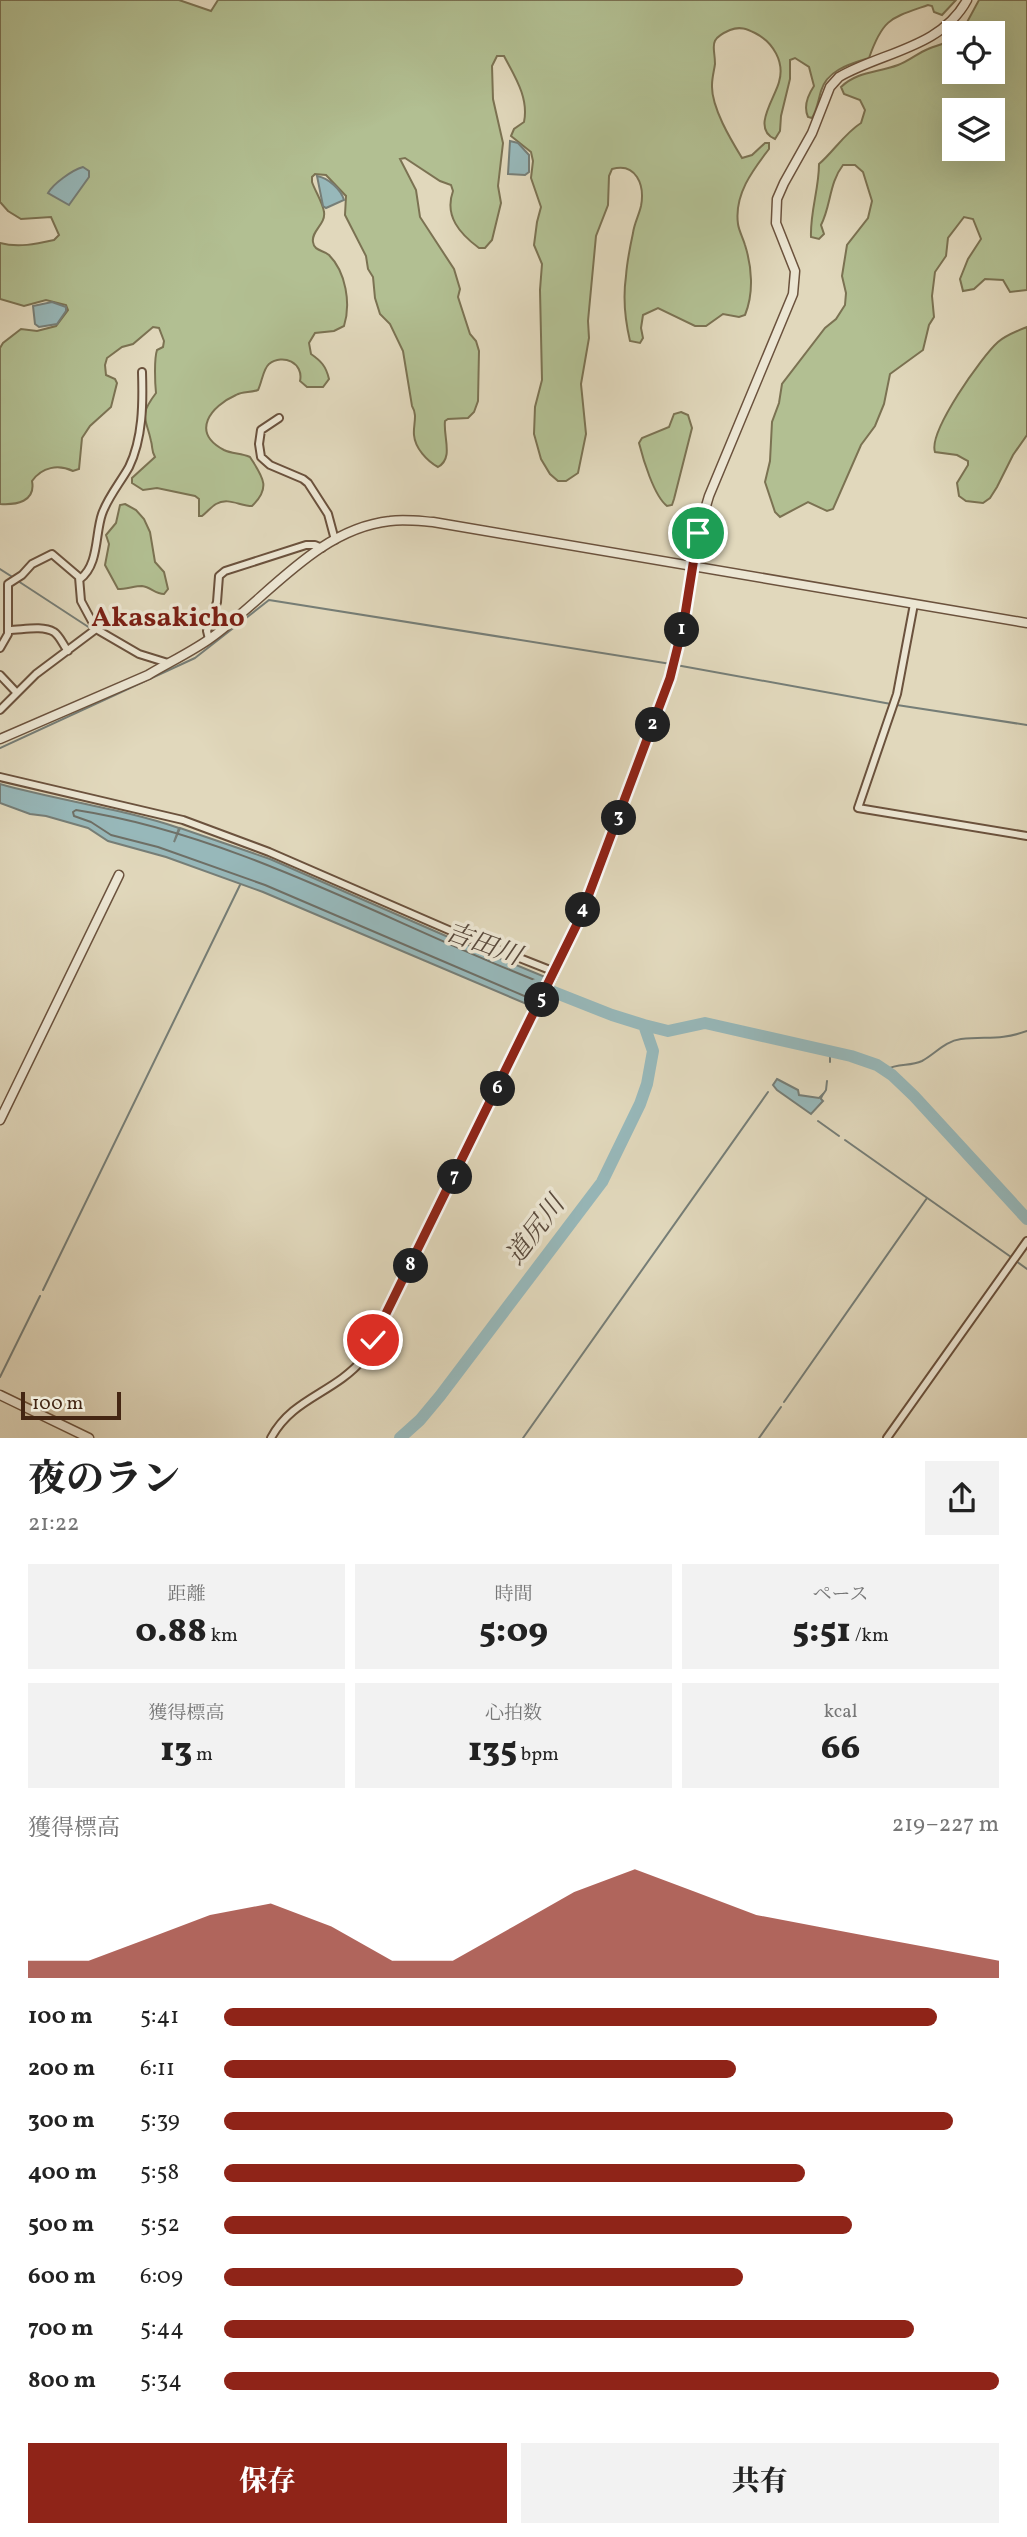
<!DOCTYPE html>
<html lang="ja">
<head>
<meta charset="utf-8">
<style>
  body { margin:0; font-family:Vollkorn,"Noto Serif JP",serif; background:#f2f2f2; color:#222; height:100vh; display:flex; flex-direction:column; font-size:26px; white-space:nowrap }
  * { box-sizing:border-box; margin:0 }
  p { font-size:23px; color:#767676 }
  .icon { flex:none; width:38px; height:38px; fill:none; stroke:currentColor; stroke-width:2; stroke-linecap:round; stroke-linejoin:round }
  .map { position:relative; height:1438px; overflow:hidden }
  .side { display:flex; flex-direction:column; background:#fff; flex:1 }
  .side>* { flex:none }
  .controls { position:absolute; left:942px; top:21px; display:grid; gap:14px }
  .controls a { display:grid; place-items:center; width:63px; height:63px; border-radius:0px; background:#fff; box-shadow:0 7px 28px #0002; font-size:35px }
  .scale { position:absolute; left:21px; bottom:18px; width:100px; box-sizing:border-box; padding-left:7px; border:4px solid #442613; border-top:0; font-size:19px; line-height:24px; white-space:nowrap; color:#442613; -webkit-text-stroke:5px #ece6d3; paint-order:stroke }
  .pin { position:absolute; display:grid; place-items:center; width:60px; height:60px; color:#fff; margin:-30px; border:4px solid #fff; border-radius:50%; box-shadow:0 2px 7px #0007 }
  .km { position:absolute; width:35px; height:35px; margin:-18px; border-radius:50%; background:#222; color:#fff; font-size:19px; line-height:35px; text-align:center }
  .round { display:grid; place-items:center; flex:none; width:74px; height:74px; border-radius:0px; background:#f2f2f2 }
  .headline { display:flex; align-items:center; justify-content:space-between; height:119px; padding:0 28px }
  h1 { font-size:38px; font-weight:800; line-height:52px }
  .metrics { display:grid; grid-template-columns:repeat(3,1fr); gap:10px; height:119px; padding:7px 28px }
  .metrics div { display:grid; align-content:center; border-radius:0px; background:#f2f2f2; text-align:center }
  .metrics b { font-size:35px; font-weight:800 }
  .metrics small { font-size:19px; font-weight:400 }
  .metrics p { font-size:19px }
  .chart { height:196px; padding:14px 28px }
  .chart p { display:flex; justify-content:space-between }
  .chart svg { width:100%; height:126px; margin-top:7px; fill:#8f2418; opacity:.7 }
  .cta { display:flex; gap:14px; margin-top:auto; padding:14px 28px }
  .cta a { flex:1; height:80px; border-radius:0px; background:#8f2418; color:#fff; font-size:28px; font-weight:800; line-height:80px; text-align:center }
  .cta a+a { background:#f2f2f2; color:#222 }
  ul { padding:0 28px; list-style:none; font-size:23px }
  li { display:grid; grid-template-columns:112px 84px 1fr; align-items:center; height:52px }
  li i { height:18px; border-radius:9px; background:#8f2418 }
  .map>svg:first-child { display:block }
  .green { fill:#b2bf92; stroke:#7b7252; stroke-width:2; fill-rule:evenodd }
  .water { fill:#97b8ba; stroke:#767e77; stroke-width:2 }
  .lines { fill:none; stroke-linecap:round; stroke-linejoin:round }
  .shore { stroke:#6e6f66; stroke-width:2 }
  .stream { stroke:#767e77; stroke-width:2 }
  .river { stroke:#97b8ba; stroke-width:12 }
  .minor-casing { stroke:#6b523d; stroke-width:10 }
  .tertiary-casing { stroke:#6b523d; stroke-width:11 }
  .minor { stroke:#ece6d3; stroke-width:6 }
  .tertiary { stroke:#ece6d3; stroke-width:8 }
  .route-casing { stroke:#fff; stroke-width:14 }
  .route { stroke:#8f2418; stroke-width:9 }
  .labels { text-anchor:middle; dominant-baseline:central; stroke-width:7; stroke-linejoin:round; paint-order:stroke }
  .water-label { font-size:26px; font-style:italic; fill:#594a3d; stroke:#ece6d3 }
  .quarter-label { font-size:28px; font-weight:bold; fill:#7a1f14; stroke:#ece6d3 }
</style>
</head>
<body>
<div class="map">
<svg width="1027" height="1438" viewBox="0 0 1027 1438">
  <rect width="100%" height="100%" fill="#e1d8bc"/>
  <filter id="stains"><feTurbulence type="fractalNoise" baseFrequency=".00286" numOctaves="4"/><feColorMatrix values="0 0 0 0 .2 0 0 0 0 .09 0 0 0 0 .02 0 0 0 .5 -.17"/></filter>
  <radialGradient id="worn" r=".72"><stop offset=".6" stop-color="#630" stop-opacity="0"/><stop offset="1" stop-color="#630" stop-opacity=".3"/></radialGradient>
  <path class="green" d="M0,0H179L211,11L218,0H956L942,15L934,12L932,6L928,5C891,18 883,18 869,58C850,64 827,70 821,91C818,101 817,110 812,118L808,117C803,106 808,95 814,86L809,67L795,58L790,60V79L781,116L780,131L775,139C751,129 775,98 779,82C785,62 773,42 755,33C747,29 740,26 730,30C707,40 715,46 715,64C714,71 712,78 712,85C711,107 731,140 742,158L752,155L765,143H769V149C752,171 734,195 738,224C739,231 743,238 745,245C752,267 754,293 745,315L739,317L723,314L706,326H695L658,308L643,315L641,328L643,338L640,343L630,341C625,320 623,297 626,276C627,261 630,247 633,233C634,224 639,215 641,206C645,185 636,162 612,169L609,176L608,205L596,236L588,321L589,338L581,384L586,434L578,473L566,481H558L550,474L541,459L534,434L535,407L542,380L540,290L542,264L534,245L537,222L541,207L531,178L533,161L531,152L511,136L514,129L524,122C529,98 515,77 504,56H497L492,66L493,99L503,143L498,186L501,203L492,240L485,248H479C460,234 444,216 453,191L451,185L440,181L405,158L400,159L416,190L420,217L454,269L460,289L458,297L470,334L476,341L479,351L478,401L474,412L468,418L448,419L445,421C443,437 454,458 438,467C427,461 415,448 414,435C413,424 418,416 412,406L403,351L390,324L380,314L375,298L373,277L368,269L366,256L345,215L346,196L326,175L315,174L312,177V182C315,191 323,203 324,212C326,224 311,231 313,242C314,251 323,250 329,255C346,272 351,304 344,326L334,331L315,333L309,343L311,354C321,361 326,366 329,379L323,387H307L300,381C304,363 283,353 269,364C263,369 262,382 258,390C250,393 243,391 236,395C211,406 190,432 224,450C232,454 241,453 250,457C262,476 272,487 252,506C240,506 228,497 216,504C211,507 207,512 202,516H199V499L195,496L157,488L143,490L132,483V478L155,457C151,450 153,448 151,441C146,417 138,417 156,393C155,383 154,359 157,350L163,347L164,341L159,328L153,327L133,344L122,347L107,358L105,365L106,375L115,379L117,383L111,407L90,426L82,438L79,469L73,471C58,464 42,467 32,481C36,502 16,505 0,504V348L3,343L21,329L37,331L56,326L68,310L66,305L46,300L24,306L0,299V243C18,248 36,244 54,240L59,235L51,217L21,219L8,211L0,202Z
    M979,0H1027V290L1010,292L1003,280L985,279L974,289L963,291L960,279L968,259L981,239L973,219L964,217L948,238L946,256L935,272L932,296L934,317L929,325L923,350L890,374L884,404L875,426L861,445L833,509L827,511L808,502L780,517L775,512L765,482L770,461L772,422L779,403L782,384L825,328L836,319L845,305L846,293L842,276L847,245L868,218L872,201L863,172L855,165H843C829,183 831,206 821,225L824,234L819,239L811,237C810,212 819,189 819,164C833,152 845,133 861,123L865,110L860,100L844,94L841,87C858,71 877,73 898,65C909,61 918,53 928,49C937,45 947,44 954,37V72H992V33H958L965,26ZM954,110H992V149H954Z
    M1027,327V435L1013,455L997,487L990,498L983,503L966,501L959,496L957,483L968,465V461L957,455L935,452C928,432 982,356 998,342C1006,335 1017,331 1027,327Z
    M681,412L688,415L692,428L674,499L672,505L667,506C654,496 643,459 639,443L642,438L669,427L674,414Z
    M125,504L136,510L144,519L150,532L155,562L164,572L168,589L164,594C155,594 151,587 142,586C135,586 126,589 118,589L105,565L109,544L106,535L116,523L120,505Z"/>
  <path class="water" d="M510,141L518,143L529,155V172L525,175L508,174Z
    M83,167L89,171V177L69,205L48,193C53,184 72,170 83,167Z
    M317,176C328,178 341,189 344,200L326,208L323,206Z
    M52,302L66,307V311L57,324L39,327L35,324L33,306Z
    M0,784C60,801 120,808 179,828L174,842L180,828L270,859L446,936L550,979L536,1008L263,892L166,857L108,841L88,828L46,816L30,814L0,803Z
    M777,1079L798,1090L799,1095L819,1098L822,1095L821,1099L823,1101L811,1114L777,1090L773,1085Z"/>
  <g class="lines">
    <path class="shore" d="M76,810C237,835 387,922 537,981L539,986L533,997L529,998L265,885L158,847L111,835L91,822L74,816L73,812Z"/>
    <path class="stream" d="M0,569L14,578
      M18,581L93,630
      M103,637L135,655
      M140,657L161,665
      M676,665L891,704
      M897,705L1027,725
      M0,748L195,658L269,600L671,664
      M830,1062V1053
      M885,1070C899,1062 909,1067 922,1061C935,1054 945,1041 961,1039C987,1036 999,1041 1027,1031
      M822,1096L826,1090L827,1081
      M818,1121L839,1136
      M845,1140L1011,1257
      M1016,1261L1027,1269
      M43,1290L240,885
      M0,1377L40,1296
      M784,1402L927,1198
      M523,1438L768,1092
      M759,1438L781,1407"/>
    <path class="river" d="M536,985L612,1015L644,1025L668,1031L705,1023L851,1056L877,1065L892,1075L914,1096L1027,1219
      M400,1438L420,1420L440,1396L602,1182L640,1104L647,1084L653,1051L644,1025"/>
    <g class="minor-casing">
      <path id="minor" d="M279,418L261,430L259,444L261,457L270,465L303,479L308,483L328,514L335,540
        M80,579C99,565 95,534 102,514C108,497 120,483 129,467C143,438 143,403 142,372
        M914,604L897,694L858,808L1027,836
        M9,630C22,630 42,625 54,632C60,636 63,645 68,651
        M209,639L207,631L217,602L219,576L225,571L306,545H315L322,548
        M0,648L8,634V584L22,575L32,564L52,554L79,577L81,601L96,629
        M0,675L16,692
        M0,710L36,674L96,629L139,654L168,663
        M0,777L183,820L269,852L451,931L555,972
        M271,1438C293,1397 334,1394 364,1358L554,975L580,918L623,806
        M887,1438L1027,1241"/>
    </g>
    <g class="tertiary-casing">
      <path id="tertiary" d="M0,739L148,675C168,663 189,653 208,640C266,600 316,529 390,521C404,519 419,521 433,522L1027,623
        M623,806L670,678L684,621L698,533L709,496L793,294L795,271L776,223L777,199L784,183L812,133L830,87L839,77C882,52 941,48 967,0
        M0,1120L119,875
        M0,1395L89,1438"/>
    </g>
    <use href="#minor" class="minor"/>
    <use href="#tertiary" class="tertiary"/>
  </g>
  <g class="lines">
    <g class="route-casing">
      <path id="route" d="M373,1340L580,918L670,678L684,621L698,533"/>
    </g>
    <use href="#route" class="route"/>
  </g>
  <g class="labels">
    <g class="water-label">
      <text transform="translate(483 945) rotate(20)">吉田川</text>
      <text transform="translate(536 1231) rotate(-53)">道尻川</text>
    </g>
    <g class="quarter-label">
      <text x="168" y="618">Akasakicho</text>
    </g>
  </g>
  <rect width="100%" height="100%" filter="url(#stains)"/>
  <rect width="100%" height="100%" fill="url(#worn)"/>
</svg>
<div class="controls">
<a><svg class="icon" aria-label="locate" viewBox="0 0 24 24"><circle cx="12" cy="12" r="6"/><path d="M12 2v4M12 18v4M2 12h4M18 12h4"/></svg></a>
<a><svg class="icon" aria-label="layers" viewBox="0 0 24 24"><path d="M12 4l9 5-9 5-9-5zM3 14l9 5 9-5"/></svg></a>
</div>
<div class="scale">100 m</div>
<div class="pin" style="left:698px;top:533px;background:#1e9e55"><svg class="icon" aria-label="arrive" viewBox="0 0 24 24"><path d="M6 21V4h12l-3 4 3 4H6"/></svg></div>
<div class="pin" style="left:373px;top:1340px;background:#d93025"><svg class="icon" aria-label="check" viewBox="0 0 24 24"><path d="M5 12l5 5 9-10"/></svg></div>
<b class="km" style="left:682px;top:630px">1</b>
<b class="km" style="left:653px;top:725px">2</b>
<b class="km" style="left:619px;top:818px">3</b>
<b class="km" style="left:583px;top:910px">4</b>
<b class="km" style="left:542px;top:1000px">5</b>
<b class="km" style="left:498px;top:1089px">6</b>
<b class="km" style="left:455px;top:1177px">7</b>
<b class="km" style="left:411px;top:1266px">8</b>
</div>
<section class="side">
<div class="headline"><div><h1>夜のラン</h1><p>21:22</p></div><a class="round"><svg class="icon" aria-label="share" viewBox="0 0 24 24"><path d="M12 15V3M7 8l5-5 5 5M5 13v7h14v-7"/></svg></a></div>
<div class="metrics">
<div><p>距離</p><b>0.88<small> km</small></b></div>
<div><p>時間</p><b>5:09</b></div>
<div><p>ペース</p><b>5:51<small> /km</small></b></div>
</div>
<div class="metrics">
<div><p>獲得標高</p><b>13<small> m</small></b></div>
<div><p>心拍数</p><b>135<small> bpm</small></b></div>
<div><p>kcal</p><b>66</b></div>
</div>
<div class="chart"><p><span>獲得標高</span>219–227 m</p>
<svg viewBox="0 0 160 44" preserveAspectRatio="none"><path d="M0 44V38L10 38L20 30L30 22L40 18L50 26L60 38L70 38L80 26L90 14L100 6L110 14L120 22L130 26L140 30L150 34L160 38V44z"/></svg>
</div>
<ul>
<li><b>100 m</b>5:41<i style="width:92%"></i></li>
<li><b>200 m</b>6:11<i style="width:66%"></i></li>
<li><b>300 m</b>5:39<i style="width:94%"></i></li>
<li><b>400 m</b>5:58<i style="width:75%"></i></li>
<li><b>500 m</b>5:52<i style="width:81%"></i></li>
<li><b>600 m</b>6:09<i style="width:67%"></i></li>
<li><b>700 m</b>5:44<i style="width:89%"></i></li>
<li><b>800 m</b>5:34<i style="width:100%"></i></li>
</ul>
<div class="cta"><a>保存</a><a>共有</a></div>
</section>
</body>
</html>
